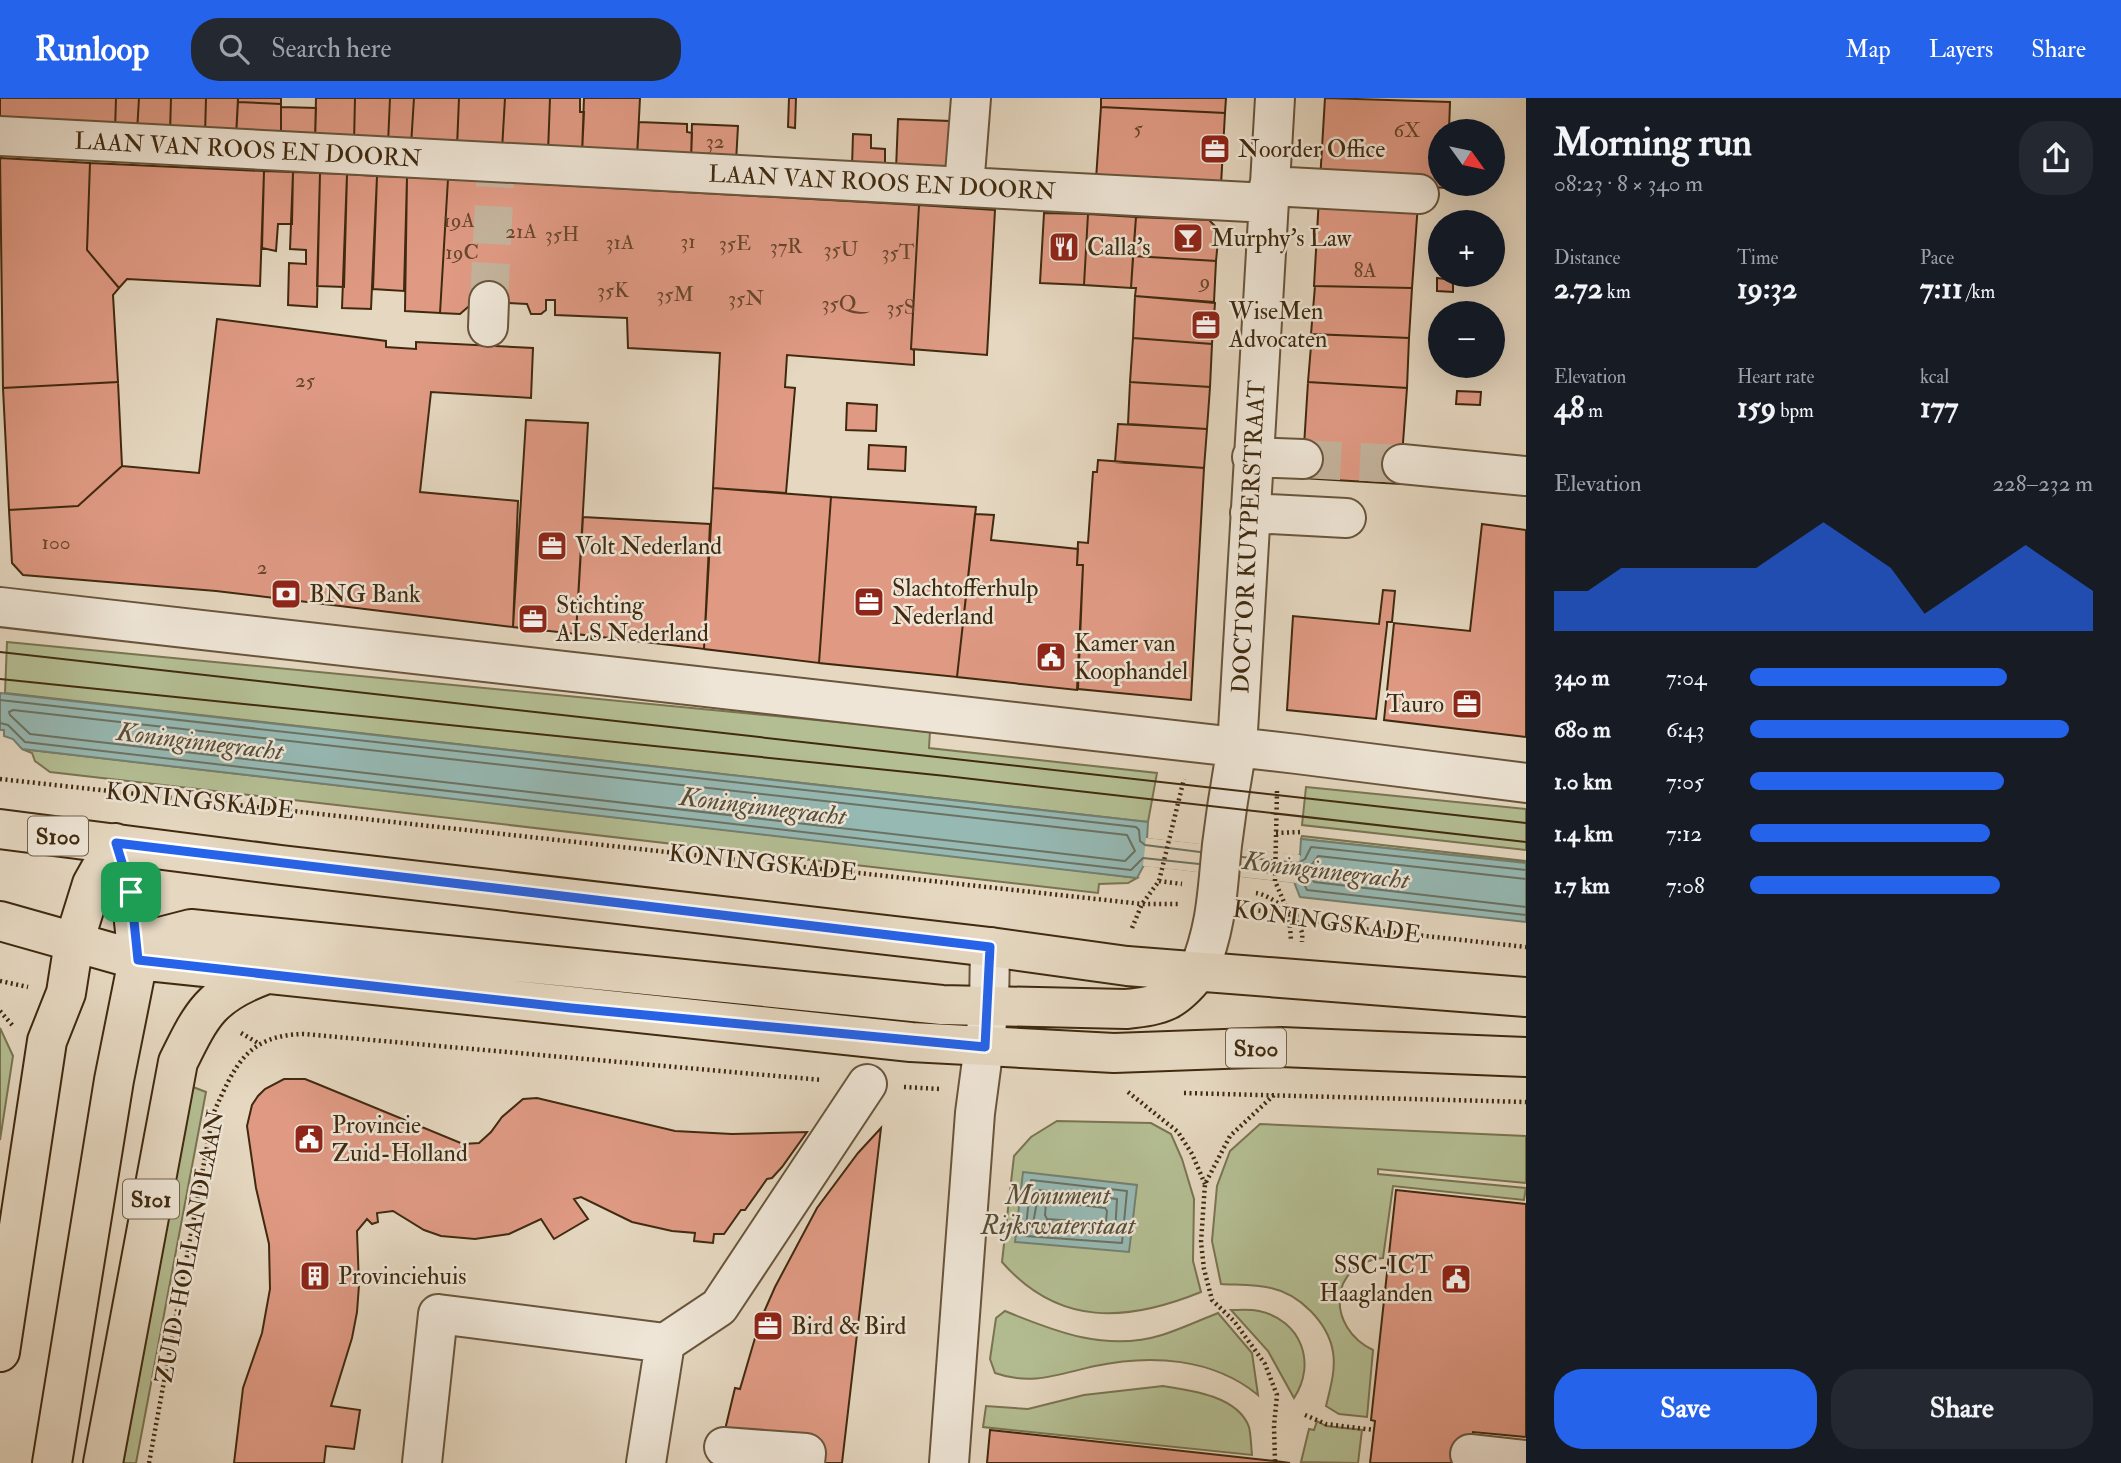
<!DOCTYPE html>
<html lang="en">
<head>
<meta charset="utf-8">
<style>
  body { margin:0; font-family:"IM FELL Double Pica",serif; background:#242831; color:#f1f3f6; height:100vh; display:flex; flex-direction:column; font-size:26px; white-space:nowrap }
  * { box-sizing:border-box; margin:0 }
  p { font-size:23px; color:#9ea1a6 }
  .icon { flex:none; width:38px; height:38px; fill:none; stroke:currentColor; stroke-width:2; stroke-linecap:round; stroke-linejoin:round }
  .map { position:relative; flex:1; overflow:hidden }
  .panel { display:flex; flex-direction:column; background:#171b24; width:595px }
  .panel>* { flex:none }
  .needle { width:46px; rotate:123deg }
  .fabs { position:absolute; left:1428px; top:21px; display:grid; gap:14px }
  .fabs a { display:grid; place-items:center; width:77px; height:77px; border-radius:50%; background:#171b24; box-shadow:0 7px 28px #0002; font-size:35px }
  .pin { position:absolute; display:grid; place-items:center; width:60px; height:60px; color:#fff; margin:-30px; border-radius:14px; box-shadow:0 4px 10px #0006 }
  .round { display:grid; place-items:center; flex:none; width:74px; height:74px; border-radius:28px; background:#242831 }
  .head { display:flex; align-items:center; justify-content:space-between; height:119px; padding:0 28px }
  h1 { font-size:38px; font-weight:800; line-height:52px }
  .stats { display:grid; grid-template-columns:repeat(3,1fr); gap:10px; height:119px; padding:7px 28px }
  .stats div { display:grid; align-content:center }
  .stats b { font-size:30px; font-weight:800 }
  .stats small { font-size:19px; font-weight:400 }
  .stats p { font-size:19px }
  .chart { height:196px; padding:14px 28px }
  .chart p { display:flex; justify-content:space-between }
  .chart svg { width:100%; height:126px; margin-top:7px; fill:#2563eb; opacity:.7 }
  .action { display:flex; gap:14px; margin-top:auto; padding:14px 28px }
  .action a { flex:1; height:80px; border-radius:28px; background:#2563eb; color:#fff; font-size:28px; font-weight:800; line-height:80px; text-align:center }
  .action a+a { background:#242831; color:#f1f3f6 }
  ul { padding:0 28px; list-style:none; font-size:23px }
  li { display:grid; grid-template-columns:112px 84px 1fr; align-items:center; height:52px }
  li i { height:18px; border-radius:9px; background:#2563eb }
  header { display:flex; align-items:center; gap:42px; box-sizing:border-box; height:98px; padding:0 35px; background:#2563eb; color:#fff }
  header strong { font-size:33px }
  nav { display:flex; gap:38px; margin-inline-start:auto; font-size:24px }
  .search { width:490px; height:63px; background:#242831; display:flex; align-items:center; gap:18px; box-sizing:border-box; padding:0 24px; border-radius:28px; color:#9ea1a6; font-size:26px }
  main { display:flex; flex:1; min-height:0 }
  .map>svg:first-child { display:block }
  .green { fill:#b4be93; stroke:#7a7451; stroke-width:2 }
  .water { fill:#96b9b4; stroke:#748072; stroke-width:2 }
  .pier { fill:#e5d7c0 }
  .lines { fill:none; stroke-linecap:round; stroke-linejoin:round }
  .shore { stroke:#6b7262; stroke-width:2 }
  .building { fill:#e09a84; stroke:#402a0f; stroke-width:2 }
  .minor-tunnel { stroke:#c4b49d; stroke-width:38; stroke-dasharray:38 19; stroke-linecap:butt }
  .minor-casing { stroke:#69553b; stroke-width:42 }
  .major-casing { stroke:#402a0f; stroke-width:42 }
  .path { stroke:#402a0f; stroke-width:4.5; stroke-dasharray:2 3.5; stroke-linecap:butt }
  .minor { stroke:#eee5d6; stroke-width:38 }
  .major { stroke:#e5d7c0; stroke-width:38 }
  .tram { stroke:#402a0f; stroke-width:2 }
  .route-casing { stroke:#fff; stroke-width:14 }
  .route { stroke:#2563eb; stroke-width:9 }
  .labels { text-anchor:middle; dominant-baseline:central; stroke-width:5; stroke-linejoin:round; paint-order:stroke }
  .number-label { font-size:21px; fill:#68462c }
  .shield { fill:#eee5d6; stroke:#74624b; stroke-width:2 }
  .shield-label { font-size:23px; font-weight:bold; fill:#402a0f }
  .poi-label { font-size:24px; fill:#402a0f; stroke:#eee5d6; text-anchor:start }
  .street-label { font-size:24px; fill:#402a0f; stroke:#eee5d6 }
  .water-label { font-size:26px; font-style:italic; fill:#564e38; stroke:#eee5d6 }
</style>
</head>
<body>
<header>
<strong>Runloop</strong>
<div class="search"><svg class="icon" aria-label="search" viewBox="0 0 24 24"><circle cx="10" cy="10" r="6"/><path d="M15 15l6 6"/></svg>Search here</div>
<nav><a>Map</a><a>Layers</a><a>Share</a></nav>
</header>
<main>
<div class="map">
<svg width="1526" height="1365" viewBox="0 0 1526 1365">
  <rect width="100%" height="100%" fill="#e5d7c0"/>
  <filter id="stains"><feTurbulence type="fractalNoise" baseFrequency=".00286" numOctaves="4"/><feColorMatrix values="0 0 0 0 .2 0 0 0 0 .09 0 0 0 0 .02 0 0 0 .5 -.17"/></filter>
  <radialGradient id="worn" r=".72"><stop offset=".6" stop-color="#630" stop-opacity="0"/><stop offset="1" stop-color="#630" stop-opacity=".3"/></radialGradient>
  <path class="green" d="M7,544L930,633L929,650L1157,675L1148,724L5,595Z
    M22,651L1031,767L1137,780L1128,785L1099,786L1098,795L50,674L35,663L32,655Z
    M1306,689L1526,711V752L1302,727Z
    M1302,738L1526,763V765L1301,741Z
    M0,930L13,958L0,1042Z
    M193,989L206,994L136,1365H123Z
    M1057,1023L1151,1025L1171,1036L1182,1061L1194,1101L1193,1163L1201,1194C1127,1224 1059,1229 1002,1164L1014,1058L1031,1039Z
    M1260,1026L1526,1038V1085L1378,1071V1076L1526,1090L1524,1102L1393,1088L1383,1160C1328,1165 1326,1230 1373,1252L1367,1319L1339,1316L1326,1308C1330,1291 1336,1272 1333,1254C1328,1224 1299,1196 1271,1190C1255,1186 1237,1187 1221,1186L1212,1143L1217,1088L1230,1053Z
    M1231,1212C1240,1212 1250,1211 1259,1213C1301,1222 1317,1265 1294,1300L1268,1253Z
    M1005,1213C1056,1234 1107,1254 1162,1237C1181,1231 1200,1222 1218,1215L1252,1255L1258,1297C1213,1260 1151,1256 1095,1268C1059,1276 1031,1288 995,1275L990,1261L996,1220Z
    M1163,1288C1190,1292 1238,1298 1249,1329C1251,1337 1251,1348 1252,1357L983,1329L986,1308L1028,1311L1084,1297Z
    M1317,1323L1326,1328L1362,1332L1358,1365L1301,1364L1309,1331L1314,1332Z"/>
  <path class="water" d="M0,595L1148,724L1147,741L1297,758L1300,757L1301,741L1526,765V824L1300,799L1294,784L1144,767L1137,780L22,651L13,641L4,638V632H0Z
    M1023,1074L1137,1087L1129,1154L1015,1144Z"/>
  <path class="pier" d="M1146,740L1300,757L1296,785L1143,768Z"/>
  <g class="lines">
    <path class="shore" d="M0,602L1136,729L1139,732L1140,743L1145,747L1200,754
      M13,612L1127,737L1135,753L1125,763L30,636L10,617L9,614Z
      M0,625L8,627L25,644L1131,772L1143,760L1199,766
      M1242,759L1298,765L1305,761L1311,749L1526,772
      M1241,771L1296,778L1302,782L1307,792L1526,817
      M1526,781L1318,758L1307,773L1314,784L1526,809
      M1031,1082L1127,1093L1122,1145L1025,1138Z
      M1039,1092L1117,1101L1115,1135L1035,1130L1033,1126Z
      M1049,1103L1105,1110L1107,1113L1106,1123L1102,1125L1047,1121L1045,1117L1046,1106Z"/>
  </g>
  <path class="building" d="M0,0H116L115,33L0,27Z
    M116,0H139L137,34L115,33Z
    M139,0H171L170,35L137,34Z
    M171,0H206L205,37L170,35Z
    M206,0H238L236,39L205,37Z
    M238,0H281V6L238,4Z
    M316,0H355L354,45L315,43Z
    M355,0H390L388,46L354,45Z
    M390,0H414L411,48L388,46Z
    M414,0H459L457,50L411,47Z
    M459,0H505L502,52L457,49Z
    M505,0H550L548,55L502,52Z
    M550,0H580V14H584L582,56L548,55Z
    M584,0H640L637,59L582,56Z
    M789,0H796L795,30L788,29Z
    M1101,0H1226L1225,15L1101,9Z
    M1325,0L1450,4L1449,33H1440V86H1448L1447,90L1320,83Z
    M238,4L281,6V41L236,39Z
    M281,9L316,10L315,43L281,41Z
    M1101,9L1225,15L1221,87L1096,81Z
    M898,21L950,23L948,73L896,72Z
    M639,24L687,26V34L692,35L691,62L637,59Z
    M692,26L738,28L736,64L691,62Z
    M853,36L871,37V50L885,51V70L852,69Z
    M0,60L90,65L87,152L119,190L113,197L118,284L3,290Z
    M90,65L264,73L260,188L127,181L119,190L87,152Z
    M264,73L293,74L292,126H278L276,153L262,150Z
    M293,74L320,75L317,209L288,207L289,165L306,166V152L290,151Z
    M320,75L347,76L344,189L317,188Z
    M347,76L377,78L371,211L342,210Z
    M377,78L407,79L404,193L373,191Z
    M407,79L448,81L440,215L405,213Z
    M448,81L919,107L911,251L914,252V267L787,257L785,289L795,290L786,395L713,390L720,255L628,250L627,220L555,217V202H546V212L541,216H531L527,206L475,203L460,216L440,215Z
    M1319,99L1418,105L1412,190L1314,188Z
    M919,107L995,112L987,257L911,251Z
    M1044,115L1088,116L1084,187L1040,185Z
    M1088,116L1136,119L1131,190L1084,187Z
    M1136,119L1209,122L1219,132L1216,163L1133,158Z
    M1133,158L1216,163L1214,204L1135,198L1136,190H1131Z
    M1437,180L1453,182V194L1437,193Z
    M1315,188L1412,190L1409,240L1311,236Z
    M1135,198L1215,205L1212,246L1133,240Z
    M217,221L386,243V249L416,251V244L533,250L531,300L431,294L420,394L518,403L513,529L216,493L23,477L12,465L9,412L78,408L122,368L199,375Z
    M1312,236L1409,240L1407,290L1308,284Z
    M1133,240L1212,246L1210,289L1130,284Z
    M118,284L122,368L78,408L9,412L3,290Z
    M1130,284L1210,289L1207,331L1128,326Z
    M1308,284L1407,290L1400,386L1302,380Z
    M1457,293L1481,294L1480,307L1456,306Z
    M847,305L877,307L876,333L846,332Z
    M526,322L588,325L576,536L513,529Z
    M1118,326L1207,331L1204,370L1115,364Z
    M869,347L906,349L905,373L868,371Z
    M1098,362L1204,370L1191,602L1078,591L1083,467H1077L1078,444L1088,445L1093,374H1097Z
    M713,390L831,399L819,565L704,551Z
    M831,399L976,409L957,579L819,565Z
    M975,416L994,417L991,442L1078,451L1077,467H1083L1077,592L957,579Z
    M583,419L710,426L704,551L576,536Z
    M1482,426L1526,432V639L1384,622L1394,525L1470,533Z
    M1383,492L1395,493L1392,524H1387V527L1376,621L1287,612L1293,518L1379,526Z
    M284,981H305L315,985L463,1046L479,1045L491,1034L502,1019L523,1001L537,1000L675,1033L732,1036L807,1034L782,1069L772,1080L767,1081L745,1112H741L724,1136H714L713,1145L694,1143L695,1135L672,1133L632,1124L581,1099L574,1101L588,1121L554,1141L541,1121L509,1136L475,1141L441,1138L424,1132L393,1113L377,1115L378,1124L372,1126L367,1121L357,1133L359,1187L357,1214L352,1240L331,1308L360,1312L354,1351L326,1348L324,1365H234L243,1290L262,1235L270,1191L269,1146L256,1090L247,1028L252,1007L258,998L265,991Z
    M881,1030L842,1365H721L724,1336L735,1290L740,1291L760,1223L775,1189L817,1110L858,1055Z
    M1396,1092L1526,1106V1339L1473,1334L1469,1365H1370L1375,1323L1371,1322Z
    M990,1332L1275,1363L1290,1365H987Z"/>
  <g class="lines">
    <path class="minor-tunnel" d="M489,203L495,84
      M1303,361L1402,366"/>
    <g class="minor-casing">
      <path id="minor" d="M0,38L1268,105
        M1269,88L1419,96
        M964,89L971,0
        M488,229L489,203
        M1252,359L1303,361
        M1402,366L1526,378
        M1250,415L1346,420
        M0,509L1297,656L1526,685
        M1198,874C1217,828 1217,795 1222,747C1226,714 1231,682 1237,650L1275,0
        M724,1349L806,1355L805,1365
        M1470,1356L1526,1362
        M422,1365L438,1216L665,1245
        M646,1365L665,1245L719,1209L867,986
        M949,1365L975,1015L989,910L990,849"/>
    </g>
    <g class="major-casing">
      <path id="major" d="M0,731L281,767L990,849L1127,868L1526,899
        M0,823L138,862L911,944L1114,955L1281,949L1526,959
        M138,862L156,840L191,831L942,907L1126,911C1164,907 1174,904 1198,874
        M0,1254L47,943L66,895L74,844L92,786L115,745
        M52,1365L114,982L138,862L131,795L115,745
        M103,1365L178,964C202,915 211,897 264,877"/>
    </g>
    <path class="path" d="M0,681L1142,806H1178
      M1277,693L1275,783L1289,816L1291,842
      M1276,735L1302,734
      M1159,783L1182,786
      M1256,795C1271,797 1296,817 1301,832C1303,836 1302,840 1302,844
      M1253,812L1289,816L1334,828L1526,849
      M1132,830L1142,806L1159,783L1184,681
      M0,883L28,889
      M0,913L13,928
      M241,935L258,945
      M904,989L940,991
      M1128,994L1178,1034L1192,1056L1205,1086
      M1184,995L1526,1004
      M1274,997L1230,1038L1205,1086L1201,1144L1204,1171L1212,1202L1234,1223L1265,1266L1277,1297L1274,1328L1275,1363
      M1305,1317L1326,1326L1374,1332
      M149,1365L213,1016C235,968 246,937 304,936L822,982"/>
    <use href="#minor" class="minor"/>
    <use href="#major" class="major"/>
    <path class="tram" d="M0,554L1526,725
      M0,581L946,678L1526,744"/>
  </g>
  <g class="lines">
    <g class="route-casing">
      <path id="route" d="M116,745L990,849L985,949L571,910L138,862L131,794Z"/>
    </g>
    <use href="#route" class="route"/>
  </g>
  <defs>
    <g id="office-square" transform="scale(1.575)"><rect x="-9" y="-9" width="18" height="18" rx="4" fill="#8f2418" stroke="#eee5d6"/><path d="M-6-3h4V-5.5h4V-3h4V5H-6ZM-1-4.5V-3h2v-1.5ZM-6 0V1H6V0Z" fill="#fff"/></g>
    <g id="bar-square" transform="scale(1.575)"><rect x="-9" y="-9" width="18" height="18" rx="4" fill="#8f2418" stroke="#eee5d6"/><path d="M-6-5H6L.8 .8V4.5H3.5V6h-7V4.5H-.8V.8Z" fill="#fff"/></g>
    <g id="restaurant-square" transform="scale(1.575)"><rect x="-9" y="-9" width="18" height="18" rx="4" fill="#8f2418" stroke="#eee5d6"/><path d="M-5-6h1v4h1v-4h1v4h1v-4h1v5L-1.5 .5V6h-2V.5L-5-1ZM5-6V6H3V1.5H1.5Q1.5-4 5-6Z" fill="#fff"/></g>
    <g id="bank-square" transform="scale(1.575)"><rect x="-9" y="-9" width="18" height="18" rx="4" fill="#8f2418" stroke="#eee5d6"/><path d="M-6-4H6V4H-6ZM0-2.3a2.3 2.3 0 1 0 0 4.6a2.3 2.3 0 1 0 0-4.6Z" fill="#fff"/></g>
    <g id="civic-square" transform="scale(1.575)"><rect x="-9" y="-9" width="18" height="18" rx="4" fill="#8f2418" stroke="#eee5d6"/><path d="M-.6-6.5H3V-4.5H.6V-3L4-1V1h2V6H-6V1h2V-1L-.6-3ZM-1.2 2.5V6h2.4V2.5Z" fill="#fff"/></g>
    <g id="building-square" transform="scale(1.575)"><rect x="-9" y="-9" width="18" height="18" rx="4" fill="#8f2418" stroke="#eee5d6"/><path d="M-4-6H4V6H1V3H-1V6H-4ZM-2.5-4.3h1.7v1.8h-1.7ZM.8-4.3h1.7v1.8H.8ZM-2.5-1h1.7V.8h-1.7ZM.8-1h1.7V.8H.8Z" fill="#fff"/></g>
  </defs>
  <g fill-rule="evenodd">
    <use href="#office-square" x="1215" y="51"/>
    <use href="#bar-square" x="1188" y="140"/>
    <use href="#restaurant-square" x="1064" y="149"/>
    <use href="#office-square" x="1206" y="227"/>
    <use href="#office-square" x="552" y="448"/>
    <use href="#bank-square" x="286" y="496"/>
    <use href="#office-square" x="869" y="504"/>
    <use href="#office-square" x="533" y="521"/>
    <use href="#civic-square" x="1051" y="559"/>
    <use href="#office-square" x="1467" y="606"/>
    <use href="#civic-square" x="309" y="1041"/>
    <use href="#building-square" x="315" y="1178"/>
    <use href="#civic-square" x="1456" y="1181"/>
    <use href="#office-square" x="768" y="1228"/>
  </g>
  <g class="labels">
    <g class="number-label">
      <text x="1138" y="30">5</text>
      <text x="1407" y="32">6X</text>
      <text x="715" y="43">32</text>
      <text x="459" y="122">19A</text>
      <text x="521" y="133">21A</text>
      <text x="562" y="136">35H</text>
      <text x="688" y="143">31</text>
      <text x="620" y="144">31A</text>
      <text x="735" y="145">35E</text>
      <text x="786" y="148">37R</text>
      <text x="841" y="151">35U</text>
      <text x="462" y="154">19C</text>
      <text x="898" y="154">35T</text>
      <text x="1365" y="172">8A</text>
      <text x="1205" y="183">9</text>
      <text x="613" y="192">35K</text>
      <text x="675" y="196">35M</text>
      <text x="746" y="200">35N</text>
      <text x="839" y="205">35Q</text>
      <text x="901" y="209">35S</text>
      <text x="305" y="282">25</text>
      <text x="56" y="444">100</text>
      <text x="262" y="469">2</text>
    </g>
    <g class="shield">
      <rect x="28" y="718.5" width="60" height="39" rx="5"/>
      <rect x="1226" y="930.5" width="60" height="39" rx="5"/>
      <rect x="123" y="1081.5" width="56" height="39" rx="5"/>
    </g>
    <g class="shield-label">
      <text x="58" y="738">S100</text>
      <text x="1256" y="950">S100</text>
      <text x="151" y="1101">S101</text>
    </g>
    <g class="poi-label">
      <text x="1238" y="51">Noorder Office</text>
      <text x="1211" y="140">Murphy's Law</text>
      <text x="1087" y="149">Calla's</text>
      <text x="1229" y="213">WiseMen<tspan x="1229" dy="28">Advocaten</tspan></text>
      <text x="575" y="448">Volt Nederland</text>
      <text x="892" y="490">Slachtofferhulp<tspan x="892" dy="28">Nederland</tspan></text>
      <text x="309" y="496">BNG Bank</text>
      <text x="556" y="507">Stichting<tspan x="556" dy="28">ALS Nederland</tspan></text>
      <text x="1074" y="545">Kamer van<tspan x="1074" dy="28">Koophandel</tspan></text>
      <text x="1444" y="606" text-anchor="end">Tauro</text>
      <text x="332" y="1027">Provincie<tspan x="332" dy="28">Zuid-Holland</tspan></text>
      <text x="1433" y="1167" text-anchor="end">SSC-ICT<tspan x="1433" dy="28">Haaglanden</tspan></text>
      <text x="338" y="1178">Provinciehuis</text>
      <text x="791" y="1228">Bird &amp; Bird</text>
    </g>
    <g class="street-label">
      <text transform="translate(248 52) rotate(3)">LAAN VAN ROOS EN DOORN</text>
      <text transform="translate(882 85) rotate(3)">LAAN VAN ROOS EN DOORN</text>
      <text transform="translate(1249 439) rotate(-87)">DOCTOR KUYPERSTRAAT</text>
      <text transform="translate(200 703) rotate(6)">KONINGSKADE</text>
      <text transform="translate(763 765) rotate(6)">KONINGSKADE</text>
      <text transform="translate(1327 824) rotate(8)">KONINGSKADE</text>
      <text transform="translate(190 1149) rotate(-79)">ZUID-HOLLANDLAAN</text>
    </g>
    <g class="water-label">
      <text transform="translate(200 644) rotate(7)">Koninginnegracht</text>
      <text transform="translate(763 709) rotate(7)">Koninginnegracht</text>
      <text transform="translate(1326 773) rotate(7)">Koninginnegracht</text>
      <text x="1058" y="1098">Monument<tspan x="1058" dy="30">Rijkswaterstaat</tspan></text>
    </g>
  </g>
  <rect width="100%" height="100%" filter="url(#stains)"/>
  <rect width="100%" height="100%" fill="url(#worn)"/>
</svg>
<div class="fabs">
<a><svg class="needle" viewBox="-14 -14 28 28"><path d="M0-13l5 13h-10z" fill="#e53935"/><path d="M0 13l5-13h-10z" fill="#9ea1a6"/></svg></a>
<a>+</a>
<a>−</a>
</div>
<div class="pin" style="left:131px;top:794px;background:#1e9e55"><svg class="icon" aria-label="arrive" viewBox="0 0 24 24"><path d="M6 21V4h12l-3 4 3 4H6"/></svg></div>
</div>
<section class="panel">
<div class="head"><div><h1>Morning run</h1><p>08:23 · 8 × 340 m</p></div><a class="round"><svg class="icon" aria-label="share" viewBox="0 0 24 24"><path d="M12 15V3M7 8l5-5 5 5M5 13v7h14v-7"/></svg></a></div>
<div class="stats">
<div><p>Distance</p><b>2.72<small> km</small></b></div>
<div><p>Time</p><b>19:32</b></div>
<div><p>Pace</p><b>7:11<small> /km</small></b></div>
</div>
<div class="stats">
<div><p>Elevation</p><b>48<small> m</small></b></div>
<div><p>Heart rate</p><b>159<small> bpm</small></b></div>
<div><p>kcal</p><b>177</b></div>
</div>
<div class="chart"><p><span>Elevation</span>228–232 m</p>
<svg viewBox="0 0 160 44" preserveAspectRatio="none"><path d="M0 44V30L10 30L20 22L30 22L40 22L50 22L60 22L70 14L80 6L90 14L100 22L110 38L120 30L130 22L140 14L150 22L160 30V44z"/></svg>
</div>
<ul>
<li><b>340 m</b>7:04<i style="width:75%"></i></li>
<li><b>680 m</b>6:43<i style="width:93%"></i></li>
<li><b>1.0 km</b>7:05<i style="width:74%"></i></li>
<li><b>1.4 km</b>7:12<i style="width:70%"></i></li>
<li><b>1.7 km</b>7:08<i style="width:73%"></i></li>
</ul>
<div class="action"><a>Save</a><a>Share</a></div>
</section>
</main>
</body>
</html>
